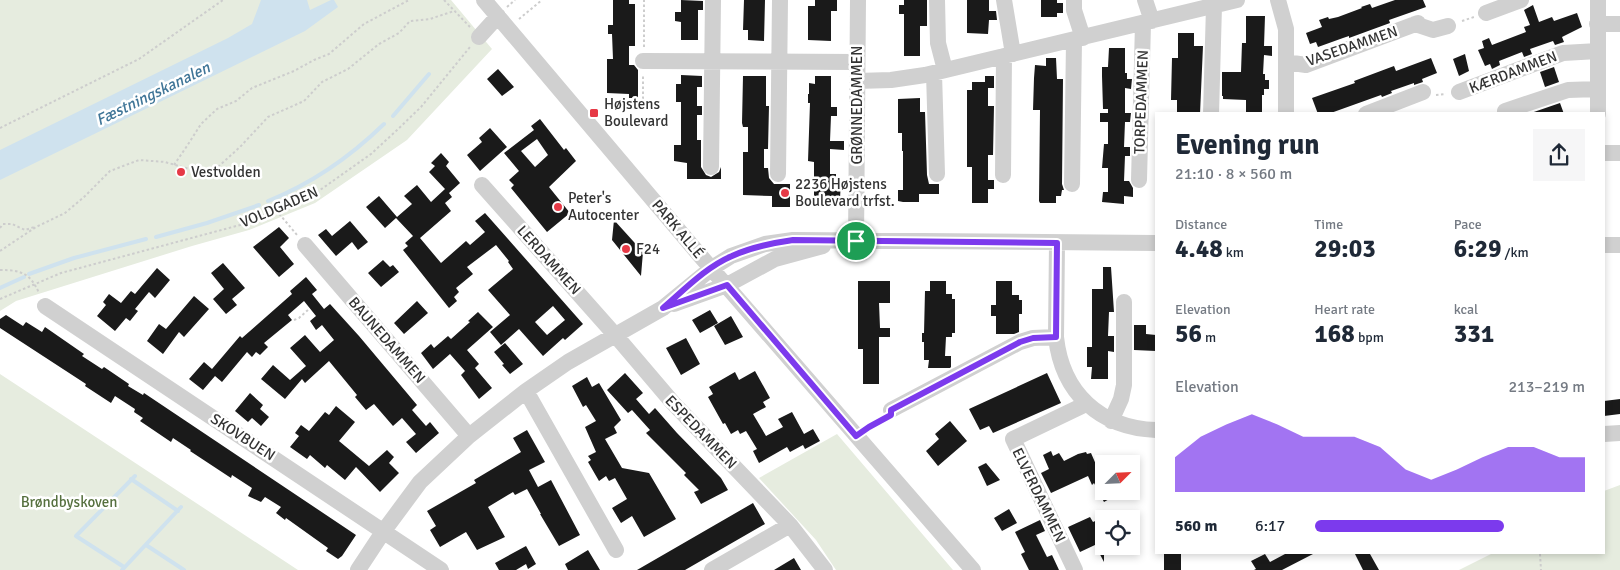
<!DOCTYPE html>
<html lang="en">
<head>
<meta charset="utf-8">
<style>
  body { margin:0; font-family:Signika,sans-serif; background:#f6f6f7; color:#1f2937; height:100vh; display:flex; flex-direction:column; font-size:19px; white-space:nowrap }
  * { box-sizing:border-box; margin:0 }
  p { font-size:16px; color:#747a83 }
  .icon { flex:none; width:28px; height:28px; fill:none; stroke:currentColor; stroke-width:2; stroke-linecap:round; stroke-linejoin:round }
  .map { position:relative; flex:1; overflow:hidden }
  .sheet { position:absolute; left:1155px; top:112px; width:450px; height:442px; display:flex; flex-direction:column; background:#fff; border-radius:0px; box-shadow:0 2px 8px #0003 }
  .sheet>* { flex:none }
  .needle { width:32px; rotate:66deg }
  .controls { position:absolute; left:1095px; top:455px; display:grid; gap:10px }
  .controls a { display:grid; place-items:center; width:45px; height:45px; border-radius:0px; background:#fff; box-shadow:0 2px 8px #0003; font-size:25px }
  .pin { position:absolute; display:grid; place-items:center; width:42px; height:42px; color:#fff; margin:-21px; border:2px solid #fff; border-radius:50%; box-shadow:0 1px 5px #0007 }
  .round { display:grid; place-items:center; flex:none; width:52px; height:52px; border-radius:0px; background:#f6f6f7 }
  .overview { display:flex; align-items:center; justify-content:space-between; height:85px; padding:0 20px }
  h1 { font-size:28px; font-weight:700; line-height:38px }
  .stats { display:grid; grid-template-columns:repeat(3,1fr); gap:8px; height:85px; padding:5px 20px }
  .stats div { display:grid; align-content:center }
  .stats b { font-size:25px; font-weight:700 }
  .stats small { font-size:14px; font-weight:400 }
  .stats p { font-size:14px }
  .chart { height:140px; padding:10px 20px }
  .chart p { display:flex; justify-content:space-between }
  .chart svg { width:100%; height:90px; margin-top:5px; fill:#7c3aed; opacity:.7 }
  ul { padding:0 20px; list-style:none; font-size:16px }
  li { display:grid; grid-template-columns:80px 60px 1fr; align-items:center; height:38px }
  li i { height:12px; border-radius:6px; background:#7c3aed }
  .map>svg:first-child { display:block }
  .green { fill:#e6ecdf }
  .water { fill:#cfe2ee }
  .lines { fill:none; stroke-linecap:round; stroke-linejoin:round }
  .stream { stroke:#cfe2ee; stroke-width:4 }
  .building { fill:#1a1a1a; fill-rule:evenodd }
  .path { stroke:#cdcdcd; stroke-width:2; stroke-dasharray:2.5 2.5; stroke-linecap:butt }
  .minor { stroke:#d0d0d0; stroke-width:16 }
  .route-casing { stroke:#fff; stroke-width:10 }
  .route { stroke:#7c3aed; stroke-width:6 }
  .poi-dot { fill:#e63946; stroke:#fff; stroke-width:2 }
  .labels { text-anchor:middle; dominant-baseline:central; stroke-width:5; stroke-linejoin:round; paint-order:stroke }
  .street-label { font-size:15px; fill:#333; stroke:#fff }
  .poi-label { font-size:15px; fill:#333; stroke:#fff; text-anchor:start }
  .park-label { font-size:15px; fill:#56703f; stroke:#fff }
  .water-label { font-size:16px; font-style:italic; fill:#3f7597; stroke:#fff }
</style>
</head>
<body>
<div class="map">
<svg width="1620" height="570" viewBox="0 0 1620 570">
  <rect width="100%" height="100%" fill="#fff"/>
  <path class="green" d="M0,0H451L492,49L407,140L315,203L249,230L192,246L16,301L0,311Z
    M0,374L298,570H0Z
    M837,434L953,570H836L816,540L759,478Z
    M1620,485V570H1459L1491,554H1604V491Z"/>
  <path class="water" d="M261,0H307L310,10L331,0H334L338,7L305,31L0,180V150L228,38L252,24Z"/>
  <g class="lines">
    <path class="stream" d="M393,116L429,74
      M268,201C311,184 351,156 384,124
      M156,237L207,223L259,205
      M29,274L74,258L146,239
      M0,288L24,277
      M131,479L178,511
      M146,545L184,570
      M124,567L76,536L135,476
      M122,570L181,507"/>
  </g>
  <path class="building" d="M613,0H629V4H635V46H629V65H634L638,70V98H629V94L607,93V59H613L612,34H608V25H613Z
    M681,0L703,1V10H698V40H681V22L675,21V12H681Z
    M744,0H765L764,41L748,40V30H743Z
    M815,0H837V11H831V41L808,40V6H815Z
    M904,0H927V26H920V56H904V14H899V5H904Z
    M967,0H989V11H996L997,20H989L988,34L967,33Z
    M1041,0H1057V3H1063V13H1057V17H1041Z
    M1395,0H1423L1426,7L1389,20L1390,23L1349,38V36L1343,38L1318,47L1316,42L1310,44L1306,33L1322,27L1319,20L1328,17L1329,19L1338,17L1362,8L1361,7L1370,4L1372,8Z
    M1533,5L1539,22L1552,17L1554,21L1577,13L1582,27L1562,37L1564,42L1555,45L1553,41L1530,49L1532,54L1524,57L1522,52L1499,61L1500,65L1492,69L1490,64L1485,66L1478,50L1484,48L1482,41L1489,38L1492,45L1526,32L1524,27L1530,25L1524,10Z
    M1246,16H1265L1264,46H1272V56L1264,55L1263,74H1265V80H1269V89H1264V95H1262V114H1246V100L1223,99V96H1222V72H1241L1242,43H1246Z
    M1178,33H1194V46H1203L1200,114H1177V100H1171L1172,58H1178Z
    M1109,48H1125V73H1127V79H1132L1131,89L1125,88V113H1131L1130,122H1125L1124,147H1130V156H1125L1124,181H1129L1133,188V197L1124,196V204L1102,202L1103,192H1108V168H1102L1104,144H1108V122H1100V113H1108V109H1103L1102,76V67H1108Z
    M1465,54L1469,71L1459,76L1453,59Z
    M1046,58H1056L1057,79H1063L1062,184L1064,190H1062L1061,196H1056V203H1040L1039,201L1040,110H1033L1034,78L1035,65L1046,66Z
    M1431,58L1437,73L1422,79L1423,82L1414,85V83L1391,91L1392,93L1382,97L1381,95L1328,114H1318L1312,98L1355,83L1354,81L1394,66L1396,71Z
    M1554,67L1559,82L1545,87L1540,72Z
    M498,69L514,87L502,96L487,79Z
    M681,75L702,76V87H697V106H702V115H697V140H701V167L706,175L711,177L719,172L721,167V179H687V163L674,161V145H681V102H676V84H681Z
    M743,76H766V106H769L768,149H764V168H768L769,178L774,184H790V207H772V196L743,195V152H748V127H743L742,123Z
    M815,76H831V107H837V116H831L830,141H844V150L830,149V174H836V179H841L840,199L814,197V162L808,161L810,103H808V94H809V83L815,84Z
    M985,76H994V88H988V106H994L993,155H988V180H994V189H988V203H972V167H967V90H972V82H985Z
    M920,98V112H925L927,175L929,184H939V194H919V202H903L898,201V190H903V151H902V133H898V99Z
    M1560,103L1564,114H1528Z
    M540,119L564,150L566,148L576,161L549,187L570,213L547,232L511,188L514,185L509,180L519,171L504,153L534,130L531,126ZM537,139L548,155L535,167L521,151Z
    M490,128L507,147L480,171L467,155L482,142L479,138Z
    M441,153L449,162L446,166L460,183L449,193L452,197L445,203L451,211L420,238L441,263L466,241L470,245L485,232L475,221L485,213L583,324L565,340L563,338L543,356L519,329L501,345L490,332L510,315L488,290L513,269L508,262L509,261L496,245L467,267L473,274L456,288L459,292L454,297L457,301L449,308L403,250L408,246L405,243L413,236L396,218L385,228L366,207L379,196L397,217L412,204L404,196L417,185L431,202L445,189L429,172L435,166L431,163ZM553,306L565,320L547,335L535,322Z
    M614,220L643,252L641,276L612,240Z
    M350,221L368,242L358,250L352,242L336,256L318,235L326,229L332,236Z
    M279,227L289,238L280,247L294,264L279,277L253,247Z
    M383,260L390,267L393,265L399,272L381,287L368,273Z
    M223,263L245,288L232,299L237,305L226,314L213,299L224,289L211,273Z
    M1103,267H1111L1114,312H1109L1108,336H1114V352L1108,351V379H1091L1092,367H1087V347H1092V289H1103Z
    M157,268L170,280L155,298L149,292L135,309L138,311L130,321L126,318L115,331L97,316L106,305L103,302L109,294L121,303L131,291L135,294Z
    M306,277L317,290L312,294L324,309L330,304L359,336L417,405L412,410L426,426L430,422L439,433L416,453L406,442L416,434L402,418L393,426L374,404L366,410L355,397L357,395L329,361L305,383L302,379L285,399L261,379L273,365L290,380L306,366L290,348L305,335L320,352L334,340L322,325L316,330L310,321L316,316L304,301L288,315L292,320L264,343L268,347L260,355L256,352L252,357L247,352L222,382L215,376L203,390L189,379L204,362L212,369L240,336L242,338L292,294L290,291Z
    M858,281H890V303H879L880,328H890V337H879V384H863V349H858Z
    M930,281H946V294H952V299H955V333H952V337H946L945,356H951V367L950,368H928L929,360H924V342H922V333H924L925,291H930Z
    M996,281H1012V295H1019V300H1022V314H1019V332L1014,334H996V316H991V305H996Z
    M194,296L209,309L184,337L179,332L163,354L147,341L159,324L166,329Z
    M417,301L428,313L404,334L394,323Z
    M710,310L718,323L700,333L692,320Z
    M478,312L493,327L467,350L479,364L475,368L492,388L479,399L461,375L465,371L450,354L433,369L421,353L431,344L434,348L448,336L451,339L470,322L468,321Z
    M6,315L23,326L26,322L42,332L45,327L84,354L82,356L102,369L104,367L129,384L128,386L143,395L144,393L356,535L342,556L338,559L326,551L328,548L286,518L285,520L276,513L281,507L265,497L261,502L248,496L252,488L232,475L231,478L190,451L191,450L173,438L171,442L140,421L143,418L134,412L135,409L115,396L111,403L85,386L86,384L0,328V319Z
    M731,316L743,337L725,345L714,326Z
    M1134,325H1146V334L1156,335V351L1134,350Z
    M686,338L700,364L681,375L666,348Z
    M505,343L523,364L510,374L502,365L504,364L494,352Z
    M755,371L770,398L763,402L766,407L753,414L766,436L783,427L778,419L792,412L804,434L813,429L820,441L805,449L803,445L790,452L787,447L759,463L753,451L757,449L746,431L740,434L738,430L731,434L725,423L723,424L708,397L713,394L709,387L735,372L739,380Z
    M625,373L643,393L636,399L649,414L655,408L677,433L721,478L728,490L701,504L694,492L699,490L684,475L686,473L646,433L650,430L632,410L628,413L607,390Z
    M1047,373L1061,403L993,433L989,426L980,430L969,409Z
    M587,377L592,387L599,383L621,420L614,427L617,433L605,439L622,468L649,473L676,519L644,537L632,516L621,523L612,508L627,499L615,478L609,481L606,476L599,481L588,462L591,460L588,456L596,452L585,427L596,421L586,405L583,407L572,386Z
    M250,393L263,405L260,409L269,417L261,426L252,418L248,422L235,411Z
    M1620,399V414L1604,416V401Z
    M336,406L355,422L339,441L369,466L387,450L394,457L389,463L399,473L380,492L356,467L345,480L327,465L325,468L310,455L307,459L290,447L299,436L295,433L301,425L309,431L325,412L329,415Z
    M950,421L967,441L938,466L926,451L939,439L935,434Z
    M527,430L545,462L529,470L538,487L551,480L580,535L559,546L540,514H541L527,489L515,495L513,492L488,507L505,537L477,550L466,532L440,547L430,530L436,526L427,511L476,483L474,480L521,452L513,438Z
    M1051,451L1053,456L1059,453L1064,461L1078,454L1086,452L1087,454L1091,453L1104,483V491H1108L1111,498L1104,502L1094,483L1092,485L1088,476L1051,493L1041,473L1049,469L1043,455Z
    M986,463L1000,480L987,486L978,467Z
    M753,503L765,524L685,570H637Z
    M1009,509L1017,523L1002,531L994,518Z
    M1090,517L1093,522L1104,517V562L1095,545L1080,552L1068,527Z
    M1040,520L1045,531L1036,535L1047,557L1052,555L1059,570H1029L1021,554L1025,552L1015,532Z
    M526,546L536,564L528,569L526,564L516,570H499L495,563Z
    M588,550L600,570H568L565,564Z
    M1164,554H1181V570H1164Z
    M1265,554L1270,562L1285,554H1313L1282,570H1254L1256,569L1251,561Z
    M1355,554H1370L1379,570H1363Z
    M794,558L801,570H774Z"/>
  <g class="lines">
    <path class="path" d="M444,0L470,27
      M507,7L515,0
      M519,19L542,0
      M1462,21L1474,17
      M644,47V0
      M1436,95L1446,94
      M643,104V74
      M0,128L139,59L223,0
      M174,165L187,146L201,124L217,109L236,101L252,88L294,71L314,60L329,54L364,24L409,0
      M276,210L297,235
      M0,228L3,224H12L25,230L34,227
      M0,251L36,227L65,213L84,197L110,171L139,160L165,162L203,173L219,166L240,147L268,117L304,101L322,82L348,69L379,44L399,33L410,21L430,19L454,11
      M0,270C21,270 30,273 39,293
      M0,299L61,273L240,225L313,195L371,154L396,131L421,107L470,47
      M294,320L299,318L309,309
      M868,427L882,420
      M1540,554L1541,570"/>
    <path class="minor" d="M484,0L697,252L973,570
      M937,0L938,43L945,70
      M1004,0L1013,54
      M1074,0V10L1083,38
      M1145,0L1152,21
      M1278,0L1286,29V114
      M1598,0V114
      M1486,13L1521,0
      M1415,24L1433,30L1448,26
      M1597,24H1620
      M479,37L498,16
      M643,61L857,62
      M1286,62L1306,65L1418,23
      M934,73L937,174
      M857,81L891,80L925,75L1237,0
      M1459,92L1563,53L1598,51
      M1505,111L1568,90L1598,89
      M1211,114L1214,6
      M1366,114L1423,92
      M1604,153H1620
      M711,167L713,0
      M778,174L780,0
      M1003,175L1004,56
      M1139,180L1143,23
      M1072,184L1074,41
      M482,185L616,336L673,403L790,525L825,570
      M856,241L858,0
      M1057,243L1056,337C1062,393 1100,428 1156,430
      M305,245L469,436
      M1604,245H1620
      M674,304L727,285L775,259L823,246
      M45,306L441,570
      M526,391L616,550
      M891,410L1020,342L1033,338L1056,337
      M1111,421L1121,399L1124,385V302
      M1604,434L1620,433
      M358,570L383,532L420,482L469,436L526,391L568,362L663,308L712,268L731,256L765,244L793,240L1156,243
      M712,570L790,525
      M1075,570L1013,439L1086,404"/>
  </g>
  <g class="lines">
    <g class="route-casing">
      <path id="route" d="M793,240L1057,243L1056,337L1033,338L1020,342L891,410V415L869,427L856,436L727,285L663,308C684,290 706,267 732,256C752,247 772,243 793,240Z"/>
    </g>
    <use href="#route" class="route"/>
  </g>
  <g class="poi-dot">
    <rect x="589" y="108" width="10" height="10" rx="2.5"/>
    <circle cx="181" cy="172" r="5"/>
    <circle cx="785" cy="193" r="5"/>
    <circle cx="558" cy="207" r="5"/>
    <circle cx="626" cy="249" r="5"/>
  </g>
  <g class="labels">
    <g class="street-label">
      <text transform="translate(1352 46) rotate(-19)">VASEDAMMEN</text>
      <text transform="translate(1513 72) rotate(-21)">KÆRDAMMEN</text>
      <text transform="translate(1141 102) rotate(-88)">TORPEDAMMEN</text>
      <text transform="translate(857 105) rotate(-90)">GRØNNEDAMMEN</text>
      <text transform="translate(279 207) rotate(-23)">VOLDGADEN</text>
      <text transform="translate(678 229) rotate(50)">PARK ALLÉ</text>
      <text transform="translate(549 260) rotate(48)">LERDAMMEN</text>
      <text transform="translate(387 340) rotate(49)">BAUNEDAMMEN</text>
      <text transform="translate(701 432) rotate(46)">ESPEDAMMEN</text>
      <text transform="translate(243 437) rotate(33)">SKOVBUEN</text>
      <text transform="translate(1039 495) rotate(64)">ELVERDAMMEN</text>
    </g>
    <g class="poi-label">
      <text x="604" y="104">Højstens<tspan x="604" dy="17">Boulevard</tspan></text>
      <text x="191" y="172">Vestvolden</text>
      <text x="795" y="184">2236 Højstens<tspan x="795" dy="17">Boulevard trfst.</tspan></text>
      <text x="568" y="198">Peter's<tspan x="568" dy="17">Autocenter</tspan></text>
      <text x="636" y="249">F24</text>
    </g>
    <g class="park-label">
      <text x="69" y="502">Brøndbyskoven</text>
    </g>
    <g class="water-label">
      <text transform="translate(153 94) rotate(-26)">Fæstningskanalen</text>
    </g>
  </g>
</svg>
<div class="controls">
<a><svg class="needle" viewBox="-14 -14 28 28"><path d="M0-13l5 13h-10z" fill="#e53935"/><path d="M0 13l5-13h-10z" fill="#747a83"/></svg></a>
<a><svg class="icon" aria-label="locate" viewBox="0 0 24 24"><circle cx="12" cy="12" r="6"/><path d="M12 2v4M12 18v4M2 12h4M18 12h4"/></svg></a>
</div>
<div class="pin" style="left:856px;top:241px;background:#1e9e55"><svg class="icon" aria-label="arrive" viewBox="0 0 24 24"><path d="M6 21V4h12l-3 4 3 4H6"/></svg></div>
<section class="sheet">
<div class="overview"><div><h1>Evening run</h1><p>21:10 · 8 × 560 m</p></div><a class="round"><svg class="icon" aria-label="share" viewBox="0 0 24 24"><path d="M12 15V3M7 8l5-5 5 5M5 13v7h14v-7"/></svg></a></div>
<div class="stats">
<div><p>Distance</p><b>4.48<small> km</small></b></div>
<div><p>Time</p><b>29:03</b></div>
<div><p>Pace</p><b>6:29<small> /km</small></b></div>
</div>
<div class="stats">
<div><p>Elevation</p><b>56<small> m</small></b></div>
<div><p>Heart rate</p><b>168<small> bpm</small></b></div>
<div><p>kcal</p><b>331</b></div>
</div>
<div class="chart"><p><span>Elevation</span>213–219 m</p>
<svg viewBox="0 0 160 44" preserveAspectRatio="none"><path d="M0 44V27L10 17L20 11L30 6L40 11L50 17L60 17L70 17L80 22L90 33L100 38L110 33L120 27L130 22L140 22L150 27L160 27V44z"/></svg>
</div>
<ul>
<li><b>560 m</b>6:17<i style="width:70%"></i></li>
</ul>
</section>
</div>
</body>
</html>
